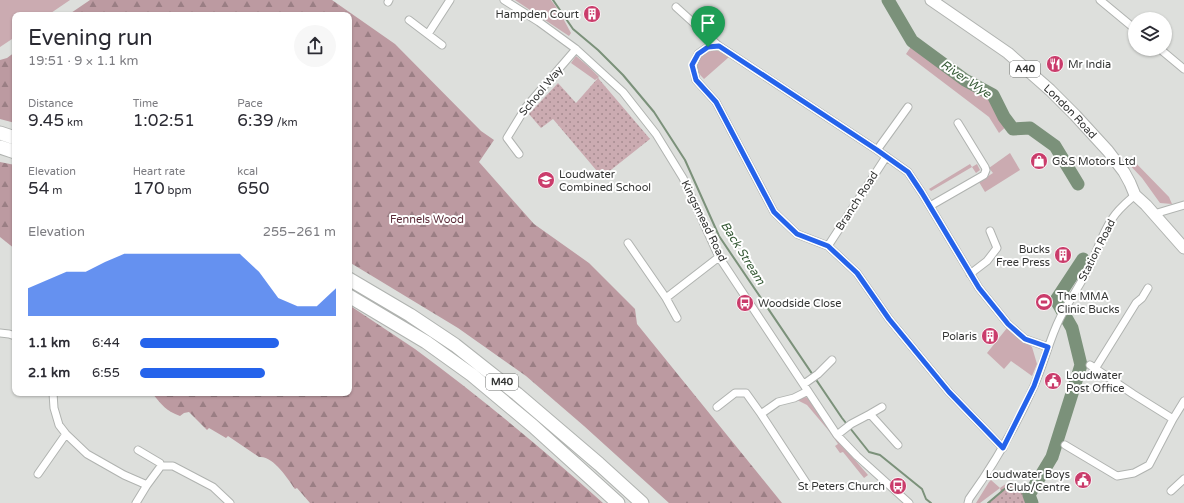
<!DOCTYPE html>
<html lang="en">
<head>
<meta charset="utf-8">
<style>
  body { margin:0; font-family:"Varela Round",sans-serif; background:#f7f7f7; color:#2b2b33; height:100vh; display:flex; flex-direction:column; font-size:15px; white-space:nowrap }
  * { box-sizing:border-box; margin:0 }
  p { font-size:13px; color:#7c7c81 }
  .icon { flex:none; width:22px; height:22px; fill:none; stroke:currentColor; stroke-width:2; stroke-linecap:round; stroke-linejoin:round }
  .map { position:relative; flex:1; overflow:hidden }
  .panel { position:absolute; left:12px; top:12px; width:340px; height:384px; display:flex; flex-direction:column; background:#fff; border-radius:8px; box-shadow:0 1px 3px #0004 }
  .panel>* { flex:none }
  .buttons { position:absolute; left:1128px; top:12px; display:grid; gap:8px }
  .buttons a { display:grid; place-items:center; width:44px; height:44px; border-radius:50%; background:#fff; box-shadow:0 1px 3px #0004; font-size:20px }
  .pin { position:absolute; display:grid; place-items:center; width:34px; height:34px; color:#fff; margin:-41px -17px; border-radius:50% 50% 50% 0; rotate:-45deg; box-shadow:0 0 4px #0007 }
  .pin .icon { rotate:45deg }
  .round { display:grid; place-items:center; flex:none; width:42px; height:42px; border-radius:21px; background:#f7f7f7 }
  .head { display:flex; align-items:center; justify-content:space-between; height:68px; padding:0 16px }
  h1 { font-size:22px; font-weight:600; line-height:30px }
  .figures { display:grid; grid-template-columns:repeat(3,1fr); gap:6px; height:68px; padding:4px 16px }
  .figures div { display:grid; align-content:center }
  .figures b { font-size:17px; font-weight:600 }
  .figures small { font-size:11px; font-weight:400 }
  .figures p { font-size:11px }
  .chart { height:112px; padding:8px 16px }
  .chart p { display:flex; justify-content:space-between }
  .chart svg { width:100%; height:72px; margin-top:4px; fill:#2563eb; opacity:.7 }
  ul { padding:0 16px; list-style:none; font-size:13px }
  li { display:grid; grid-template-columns:64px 48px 1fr; align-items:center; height:30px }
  li i { height:10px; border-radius:5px; background:#2563eb }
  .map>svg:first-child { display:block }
  .grass { fill:#cbabb1 }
  .forest { fill:url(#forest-firs) }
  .park { fill:url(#park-dots) }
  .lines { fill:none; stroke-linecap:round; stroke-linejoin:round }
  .stream { stroke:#7b917a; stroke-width:2 }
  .river { stroke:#7b917a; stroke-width:13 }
  .minor-casing { stroke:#b0b3b0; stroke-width:9 }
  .primary-casing { stroke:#b0b3b0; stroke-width:13 }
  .motorway-casing { stroke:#b0b3b0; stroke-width:15 }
  .minor { stroke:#fff; stroke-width:7 }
  .primary { stroke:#fff; stroke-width:11 }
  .motorway { stroke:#fff; stroke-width:13 }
  .route-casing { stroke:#fff; stroke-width:8 }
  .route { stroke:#2563eb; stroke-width:5 }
  .labels { text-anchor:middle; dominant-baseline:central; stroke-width:4; stroke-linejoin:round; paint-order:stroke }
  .shield { fill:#fff; stroke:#717271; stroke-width:1 }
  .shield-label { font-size:10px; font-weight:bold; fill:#343534 }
  .poi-label { font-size:11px; fill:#343534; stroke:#fff; text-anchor:start }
  .street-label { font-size:11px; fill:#343534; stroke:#fff }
  .park-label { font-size:11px; fill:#5a2a37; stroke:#fff }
  .water-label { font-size:12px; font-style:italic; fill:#375b37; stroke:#fff }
</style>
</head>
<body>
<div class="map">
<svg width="1184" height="503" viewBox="0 0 1184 503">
  <defs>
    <pattern id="forest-firs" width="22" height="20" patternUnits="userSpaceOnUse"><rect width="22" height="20" fill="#bc9aa1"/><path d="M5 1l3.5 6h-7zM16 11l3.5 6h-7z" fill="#9a7e84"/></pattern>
    <pattern id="park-dots" width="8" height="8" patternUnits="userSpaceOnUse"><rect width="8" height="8" fill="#cbabb1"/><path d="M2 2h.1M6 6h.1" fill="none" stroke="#a68c91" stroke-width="1.8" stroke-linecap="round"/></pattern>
  </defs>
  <rect width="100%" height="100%" fill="#dddfdc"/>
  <path class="grass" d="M0,0H70L48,15H15V37L0,47Z
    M515,0H551L559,11L571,33L569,36Z
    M916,39C926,50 937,59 948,69C952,73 957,77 962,80C976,87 992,80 996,100L999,101L1008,125L999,133L989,117L906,54Z
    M716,50L723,53L729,57L704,79C690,67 699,52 716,50Z
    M576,56L589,67L599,77L595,80L571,63Z
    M1010,153L1020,170L985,192L979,182L993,173L989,168Z
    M1131,158L1169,197L1172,204L1160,203L1142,178L1126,161Z
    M970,164L972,167L977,164L980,170L976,173L972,167L931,191L929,189Z
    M1007,328L1032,347L1037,364L1032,376L1011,361L1004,369L987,353Z
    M805,397L809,398L835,437L868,475L864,478L843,452L840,453L835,446L838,444L829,431L807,405L797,400Z
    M991,480L1000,488L980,503H976L989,482Z"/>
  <path class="forest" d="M90,0H332L395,44L481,131L494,140L479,162L534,224L589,263L635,309L637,324L782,503H669L584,426L526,376L458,328L349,262V15H68Z
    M15,52V123L0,119V60L7,58Z
    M0,162L15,165V249L0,237Z
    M349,305C371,320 393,334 415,349C480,397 543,449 603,503H310L297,488L295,489C288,479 273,455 259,457L228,436L226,438L209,428L207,430L189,412L184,413L180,416C166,411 162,405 152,393H349Z"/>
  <path class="park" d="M598,78L650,139L602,177L553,119L541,128L529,114L558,83L576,103Z
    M1007,483H1010L1026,492L1029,503H988L1001,493L1000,488Z"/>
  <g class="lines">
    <path class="stream" d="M553,0L573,29L598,50L623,75L654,112L685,160L719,236L842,418L869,452L880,455L922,489L926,499L931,503
      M988,503L1007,487L1029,495"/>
    <path class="river" d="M888,0L912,41L965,80L993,95L1004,117L1013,129L1030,128L1055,146L1078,184
      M1032,503L1029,495L1052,457L1081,365L1072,328L1056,300L1083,259"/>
    <g class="minor-casing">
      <path id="minor" d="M504,0L539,22L576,49L623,92L656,134L683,178L719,257L837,435L857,456L909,503
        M1100,0L1135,29
        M388,2L389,0
        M676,7L719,46L877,150L908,172L922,193L979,288L1008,324L1025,339L1048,347
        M409,20L442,45
        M428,34L450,0
        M719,46L708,47L698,54L693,65L696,80L716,102L774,212L797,234L828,246L857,273L889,319L949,392L1003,448
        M1160,49L1184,69
        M877,150L908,107
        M519,154L507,138L526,107L576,49
        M930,206L984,175L986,170L985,167L958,123
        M1154,214L1184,205
        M628,243L666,298L719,257
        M828,246L886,157
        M970,274L987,261L997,248L990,231
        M666,298L677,318
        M0,333L9,334L15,336
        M1090,365L1133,394L1173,419
        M1095,369L1136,303L1142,298L1148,288
        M804,384L818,374L832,360
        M53,393L54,408L59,425L66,434L87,454L124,475L147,485
        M717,407L735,393H746L761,414L807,484
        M761,414L778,402L794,398L808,391
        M870,414L882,407
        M837,435L851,424L870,414L898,445
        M1065,445L1117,476L1134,473L1149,465L1173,419L1184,401
        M138,450L160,463L161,466
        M161,466H173L213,487L230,503
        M38,474L66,434
        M1171,491L1184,479
        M136,503L147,485L161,466
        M968,503L969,499C995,463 1016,426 1034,386C1044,364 1049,340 1060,318C1069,301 1080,285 1089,268C1097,252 1102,233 1112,219C1118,209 1127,202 1135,195"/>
    </g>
    <g class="primary-casing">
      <g id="primary">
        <path id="s1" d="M931,0L1008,53L1050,90L1075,115L1108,151L1124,172L1130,183L1135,195L1146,205L1184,248"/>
      </g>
    </g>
    <g class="motorway-casing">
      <path id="motorway" d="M0,133L15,138
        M0,147L15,152
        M349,279L410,315L455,345L517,394L599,464L642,503
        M349,296L426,342L472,375L533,426L618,503"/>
    </g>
    <use href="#minor" class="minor"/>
    <use href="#primary" class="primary"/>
    <use href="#motorway" class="motorway"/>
  </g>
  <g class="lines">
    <g class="route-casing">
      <path id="route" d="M719,46L877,150L908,172L922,193L979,288L1008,324L1025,339L1048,347L1034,386L1003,448L949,392L889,319L857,273L828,246L797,234L774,212L716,102L696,80L692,65L698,54L708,47Z"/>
    </g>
    <use href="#route" class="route"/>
  </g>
  <defs>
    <g id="building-disc" transform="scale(0.9)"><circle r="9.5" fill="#ca3c6b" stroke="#fff"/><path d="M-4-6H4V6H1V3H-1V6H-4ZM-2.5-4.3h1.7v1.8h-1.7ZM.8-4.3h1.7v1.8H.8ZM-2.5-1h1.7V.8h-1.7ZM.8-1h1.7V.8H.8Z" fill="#fff"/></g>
    <g id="restaurant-disc" transform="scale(0.9)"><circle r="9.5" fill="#ca3c6b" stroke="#fff"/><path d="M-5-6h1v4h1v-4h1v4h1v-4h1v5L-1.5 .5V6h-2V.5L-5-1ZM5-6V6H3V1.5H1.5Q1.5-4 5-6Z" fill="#fff"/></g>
    <g id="shop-disc" transform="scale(0.9)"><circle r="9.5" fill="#ca3c6b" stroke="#fff"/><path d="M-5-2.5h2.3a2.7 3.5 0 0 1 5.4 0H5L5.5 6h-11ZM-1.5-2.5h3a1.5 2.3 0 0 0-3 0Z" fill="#fff"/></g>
    <g id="school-disc" transform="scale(0.9)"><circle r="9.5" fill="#ca3c6b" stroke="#fff"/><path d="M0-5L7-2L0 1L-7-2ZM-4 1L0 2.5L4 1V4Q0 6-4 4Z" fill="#fff"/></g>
    <g id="stadium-disc" transform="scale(0.9)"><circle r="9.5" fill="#ca3c6b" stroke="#fff"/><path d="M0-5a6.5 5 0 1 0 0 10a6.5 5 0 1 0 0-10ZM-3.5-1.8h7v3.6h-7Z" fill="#fff"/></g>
    <g id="bus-disc" transform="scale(0.9)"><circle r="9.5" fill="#ca3c6b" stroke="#fff"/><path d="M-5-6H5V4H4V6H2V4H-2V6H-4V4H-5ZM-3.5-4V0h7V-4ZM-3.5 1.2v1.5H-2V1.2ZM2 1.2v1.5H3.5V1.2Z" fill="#fff"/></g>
    <g id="civic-disc" transform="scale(0.9)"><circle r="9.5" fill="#ca3c6b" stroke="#fff"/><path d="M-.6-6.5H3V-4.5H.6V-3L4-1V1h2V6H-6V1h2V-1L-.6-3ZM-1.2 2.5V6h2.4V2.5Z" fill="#fff"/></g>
  </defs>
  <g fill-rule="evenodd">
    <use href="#building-disc" x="592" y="14"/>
    <use href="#restaurant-disc" x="1055" y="64"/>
    <use href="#shop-disc" x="1039" y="161"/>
    <use href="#school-disc" x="546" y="180"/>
    <use href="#building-disc" x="1063" y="255"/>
    <use href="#stadium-disc" x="1044" y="302"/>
    <use href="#bus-disc" x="745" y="303"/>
    <use href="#building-disc" x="990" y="336"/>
    <use href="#civic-disc" x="1053" y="381"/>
    <use href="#civic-disc" x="1083" y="480"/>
    <use href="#bus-disc" x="898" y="486"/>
  </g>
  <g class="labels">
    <g class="shield">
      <rect x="1010" y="61" width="30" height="16" rx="3"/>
      <rect x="486" y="374" width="32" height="16" rx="3"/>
    </g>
    <g class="shield-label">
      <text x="1025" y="69">A40</text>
      <text x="502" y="382">M40</text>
    </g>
    <g class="poi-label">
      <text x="579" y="14" text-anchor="end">Hampden Court</text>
      <text x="1068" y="64">Mr India</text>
      <text x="1052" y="161">G&amp;S Motors Ltd</text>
      <text x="559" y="174">Loudwater<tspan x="559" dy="13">Combined School</tspan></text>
      <text x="1050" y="249" text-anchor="end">Bucks<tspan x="1050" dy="13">Free Press</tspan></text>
      <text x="1057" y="296">The MMA<tspan x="1057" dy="13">Clinic Bucks</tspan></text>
      <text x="758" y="303">Woodside Close</text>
      <text x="977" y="336" text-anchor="end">Polaris</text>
      <text x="1066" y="375">Loudwater<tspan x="1066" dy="13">Post Office</tspan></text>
      <text x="1070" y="474" text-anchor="end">Loudwater Boys<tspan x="1070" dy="13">Club/Centre</tspan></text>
      <text x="885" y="486" text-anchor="end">St Peters Church</text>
    </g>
    <g class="street-label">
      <text transform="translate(541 91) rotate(-50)">School Way</text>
      <text stroke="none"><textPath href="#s1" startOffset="179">London Road</textPath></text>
      <text transform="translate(857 201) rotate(-57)">Branch Road</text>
      <text transform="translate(704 221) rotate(64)">Kingsmead Road</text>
      <text transform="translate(1097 250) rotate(-63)">Station Road</text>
    </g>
    <g class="park-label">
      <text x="427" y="219">Fennels Wood</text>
    </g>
    <g class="water-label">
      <text transform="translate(966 79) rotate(34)">River Wye</text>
      <text transform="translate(743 253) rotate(58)">Back Stream</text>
    </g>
  </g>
</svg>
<div class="buttons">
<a><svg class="icon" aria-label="layers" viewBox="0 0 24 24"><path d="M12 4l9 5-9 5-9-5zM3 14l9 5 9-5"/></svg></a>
</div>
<div class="pin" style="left:708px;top:47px;background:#1e9e55"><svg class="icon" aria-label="arrive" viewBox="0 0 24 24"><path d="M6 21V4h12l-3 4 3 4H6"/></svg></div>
<section class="panel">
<div class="head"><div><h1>Evening run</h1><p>19:51 · 9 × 1.1 km</p></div><a class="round"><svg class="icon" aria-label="share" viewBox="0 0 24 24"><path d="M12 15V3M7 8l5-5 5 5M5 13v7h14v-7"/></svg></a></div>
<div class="figures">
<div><p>Distance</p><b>9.45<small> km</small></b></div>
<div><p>Time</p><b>1:02:51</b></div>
<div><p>Pace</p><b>6:39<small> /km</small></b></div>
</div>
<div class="figures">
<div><p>Elevation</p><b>54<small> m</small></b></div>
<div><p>Heart rate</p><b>170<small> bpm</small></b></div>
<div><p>kcal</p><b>650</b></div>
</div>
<div class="chart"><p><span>Elevation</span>255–261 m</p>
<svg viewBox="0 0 160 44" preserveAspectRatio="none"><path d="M0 44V27L10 22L20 17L30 17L40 11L50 6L60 6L70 6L80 6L90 6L100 6L110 6L120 17L130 33L140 38L150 38L160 27V44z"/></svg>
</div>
<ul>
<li><b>1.1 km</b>6:44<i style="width:71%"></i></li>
<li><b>2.1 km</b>6:55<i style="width:64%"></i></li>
</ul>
</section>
</div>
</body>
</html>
